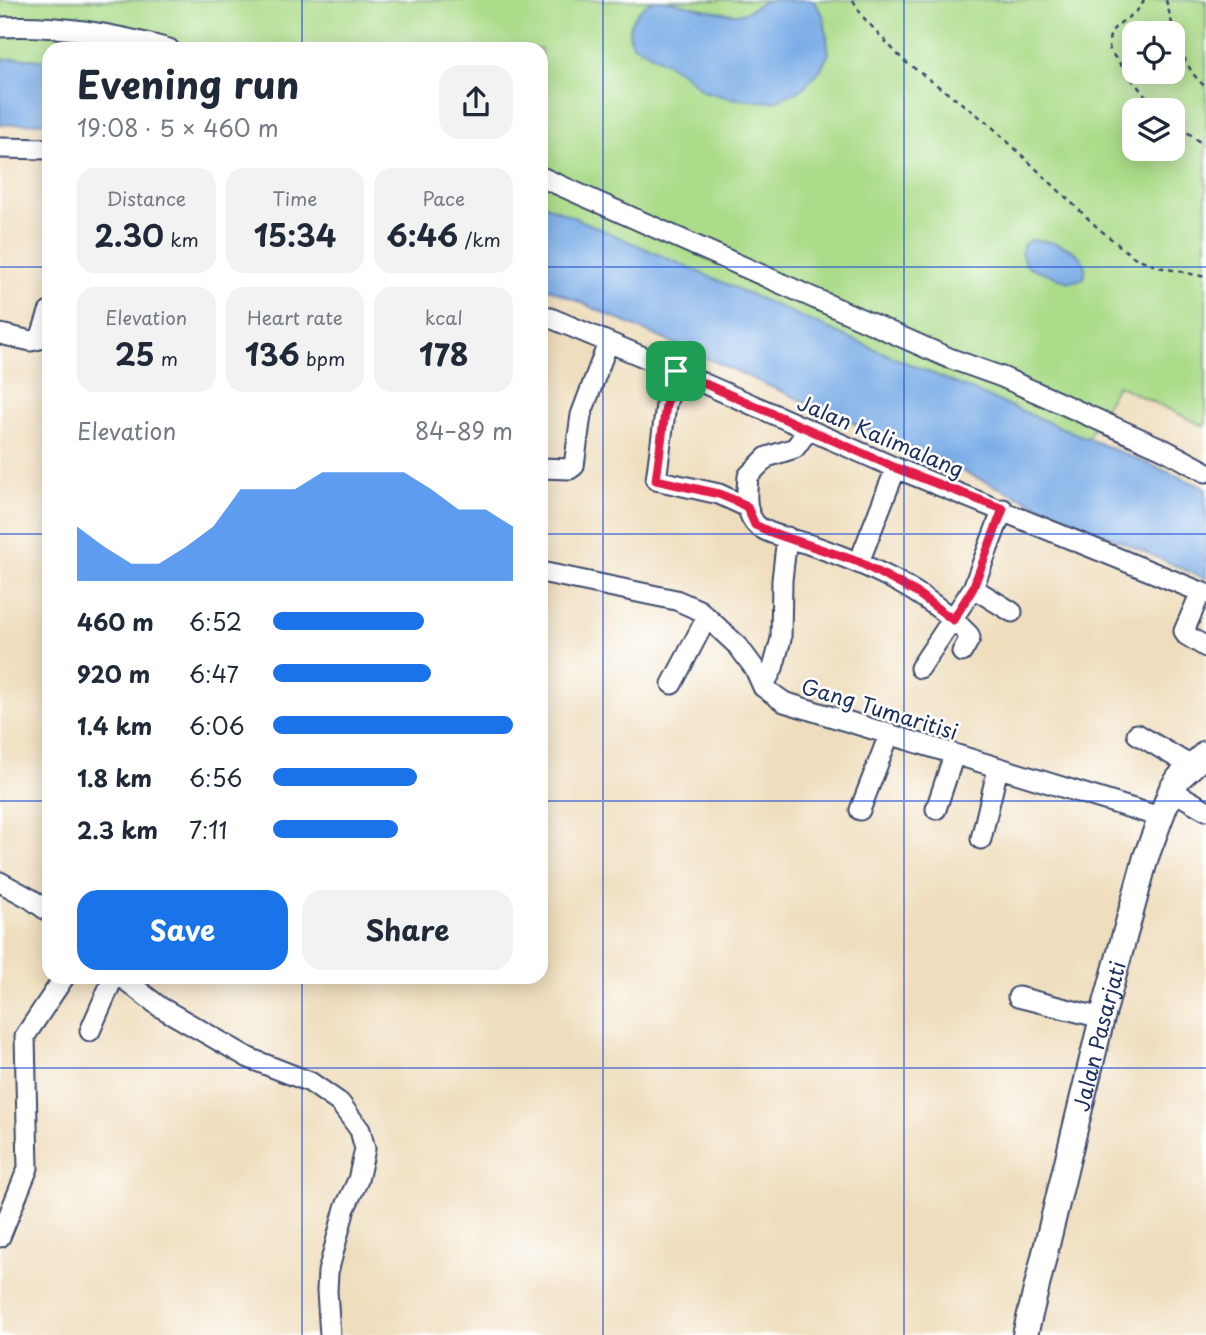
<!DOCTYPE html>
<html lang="en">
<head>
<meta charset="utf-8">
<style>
  body { margin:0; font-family:"Playpen Sans",sans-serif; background:#f2f2f3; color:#1f2937; height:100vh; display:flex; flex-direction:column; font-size:26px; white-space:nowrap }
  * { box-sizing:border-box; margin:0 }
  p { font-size:23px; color:#747a83 }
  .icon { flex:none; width:38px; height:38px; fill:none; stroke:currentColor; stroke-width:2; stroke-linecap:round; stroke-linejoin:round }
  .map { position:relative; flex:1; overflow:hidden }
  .side { position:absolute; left:42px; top:42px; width:506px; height:942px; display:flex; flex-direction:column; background:#fff; border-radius:21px; box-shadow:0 4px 18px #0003 }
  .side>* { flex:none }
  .tools { position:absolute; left:1122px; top:21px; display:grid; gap:14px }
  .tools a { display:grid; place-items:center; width:63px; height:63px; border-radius:14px; background:#fff; box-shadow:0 4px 18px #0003; font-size:35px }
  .pin { position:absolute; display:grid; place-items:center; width:60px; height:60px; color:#fff; margin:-30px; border-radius:14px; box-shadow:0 4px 10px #0006 }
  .round { display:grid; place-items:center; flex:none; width:74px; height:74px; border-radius:21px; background:#f2f2f3 }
  .overview { display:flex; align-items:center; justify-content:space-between; height:119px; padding:0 35px }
  h1 { font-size:38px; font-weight:700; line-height:52px }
  .figures { display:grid; grid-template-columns:repeat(3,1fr); gap:10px; height:119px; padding:7px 35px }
  .figures div { display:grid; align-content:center; border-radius:18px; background:#f2f2f3; text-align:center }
  .figures b { font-size:30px; font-weight:700 }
  .figures small { font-size:19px; font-weight:400 }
  .figures p { font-size:19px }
  .chart { height:196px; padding:14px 35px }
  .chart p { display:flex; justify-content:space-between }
  .chart svg { width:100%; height:126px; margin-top:7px; fill:#1a73e8; opacity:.7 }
  .action { display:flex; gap:14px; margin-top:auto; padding:14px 35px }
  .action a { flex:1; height:80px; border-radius:21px; background:#1a73e8; color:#fff; font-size:28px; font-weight:700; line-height:80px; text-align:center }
  .action a+a { background:#f2f2f3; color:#1f2937 }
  ul { padding:0 35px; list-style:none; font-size:23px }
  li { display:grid; grid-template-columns:112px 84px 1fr; align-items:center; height:52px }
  li i { height:18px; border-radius:9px; background:#1a73e8 }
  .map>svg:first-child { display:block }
  .green { fill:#abdc89; stroke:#638674; stroke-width:2; fill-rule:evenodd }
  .water { fill:#7bade7; stroke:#4b6ea2; stroke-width:2 }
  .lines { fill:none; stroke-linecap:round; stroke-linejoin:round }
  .minor-casing { stroke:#3b496c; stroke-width:23 }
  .major-casing { stroke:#3b496c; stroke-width:28 }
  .path { stroke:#3b496c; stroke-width:2.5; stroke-dasharray:5 5; stroke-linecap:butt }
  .minor { stroke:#fff; stroke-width:19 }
  .major { stroke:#fff; stroke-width:24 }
  .route-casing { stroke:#fff; stroke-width:14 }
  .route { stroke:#e11d48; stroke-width:9 }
  .grid { fill:none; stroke:#1d4ed8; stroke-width:2; stroke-opacity:0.55 }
  .labels { text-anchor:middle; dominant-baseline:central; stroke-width:5; stroke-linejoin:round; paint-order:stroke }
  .street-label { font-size:21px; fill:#1b2f5e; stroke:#fff }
</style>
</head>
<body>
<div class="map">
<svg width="1206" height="1335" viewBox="0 0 1206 1335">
  <rect width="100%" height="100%" fill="#fff"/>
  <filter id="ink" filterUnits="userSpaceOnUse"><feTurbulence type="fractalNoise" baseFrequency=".0143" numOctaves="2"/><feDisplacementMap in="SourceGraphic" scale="14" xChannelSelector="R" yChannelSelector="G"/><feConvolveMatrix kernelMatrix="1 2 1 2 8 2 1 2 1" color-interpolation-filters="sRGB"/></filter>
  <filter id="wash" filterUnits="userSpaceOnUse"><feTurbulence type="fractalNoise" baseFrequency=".00686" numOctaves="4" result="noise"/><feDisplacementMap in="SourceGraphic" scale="28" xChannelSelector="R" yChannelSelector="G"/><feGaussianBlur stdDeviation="1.57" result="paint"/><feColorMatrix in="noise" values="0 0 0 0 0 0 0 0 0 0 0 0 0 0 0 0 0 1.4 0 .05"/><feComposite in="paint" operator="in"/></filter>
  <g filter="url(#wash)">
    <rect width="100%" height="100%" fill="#efdebd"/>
    <path class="green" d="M0,0H1206V427L1117,385L1087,439L749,297L541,204V49H49V61L18,58L0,60ZM1134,33H1172V72H1134ZM1134,110H1172V149H1134Z"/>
    <path class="water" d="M653,0C681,0 706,13 734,14C750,15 757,2 769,0C782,0 799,0 813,0L824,17L829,53L820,70L801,90L772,102L730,98L703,91L682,72L631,43C625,24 637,9 653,0Z
      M18,58L49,61V122L0,125V60Z
      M541,203L902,361L1206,488V579L541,285Z
      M1031,240C1051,239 1096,252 1083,279L1069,282L1027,266L1021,253L1024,244Z"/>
  </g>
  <g filter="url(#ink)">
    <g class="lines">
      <g class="minor-casing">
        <path id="minor" d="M0,27C58,24 113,34 169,49
          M0,148L49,149
          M541,177L949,358L1002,377L1163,449L1206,472
          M541,314L646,358L896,468L1206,594
          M0,334L31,341L40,339L49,312
          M676,371L666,405L656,480L719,494L747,507
          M808,430L795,448L767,457L748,476C747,491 744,508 754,522C761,533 795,540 808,544C867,564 924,589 969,635L970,638L962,652
          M541,468L570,469L574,466L581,415L608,343
          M859,562L896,468
          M541,572L676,600L699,610L738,646L755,669L763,687L784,702L1160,817
          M973,588L1012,612
          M1201,592L1184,631L1186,635L1206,647
          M920,668L973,588L1003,509
          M672,684L707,617
          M763,687L773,668L781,639L782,580L787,537
          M1137,734L1191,766
          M1171,790L1206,810
          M936,809L954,755
          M860,810L889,735
          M981,839L998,768
          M0,882L31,899L49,912
          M120,976L160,1007L249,1058L310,1082L340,1103L360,1130L365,1149L358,1180L345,1208L328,1272L327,1291L330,1335
          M1018,997L1102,1018
          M90,1031L114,976
          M0,1237L28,1168L25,1036L65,976"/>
      </g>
      <g class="major-casing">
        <g id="major">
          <path id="s1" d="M1025,1335L1102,1018L1146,857L1171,790L1179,778L1206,753"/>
        </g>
      </g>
      <path class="path" d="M853,0L862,16L903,60L988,123L1098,228L1132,256L1158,267L1206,277
        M1144,0C1135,23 1103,20 1110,51L1149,101L1160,110
        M1166,0L1178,47L1193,74L1206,88
        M1172,120L1206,147"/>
      <use href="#minor" class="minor"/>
      <use href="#major" class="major"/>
    </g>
  </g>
  <g class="lines" filter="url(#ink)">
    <g class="route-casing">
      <path id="route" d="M676,371L896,468L1003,509L973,588L953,620L917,593L859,562L770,532L755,525L747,507L736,501L719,494L656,480L666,405Z"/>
    </g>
    <use href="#route" class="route"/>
  </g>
  <path class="grid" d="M302,0V49M603,0V1335M904,0V1335M0,267H49M541,267H1206M0,534H49M541,534H1206M0,801H49M541,801H1206M302,976V1335M0,1068H1206"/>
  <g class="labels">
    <g class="street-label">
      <text transform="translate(881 435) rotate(23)">Jalan Kalimalang</text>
      <text transform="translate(880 708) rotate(17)">Gang Tumaritisi</text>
      <text stroke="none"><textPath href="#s1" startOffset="308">Jalan Pasarjati</textPath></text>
    </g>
  </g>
</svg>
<div class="tools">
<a><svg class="icon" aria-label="locate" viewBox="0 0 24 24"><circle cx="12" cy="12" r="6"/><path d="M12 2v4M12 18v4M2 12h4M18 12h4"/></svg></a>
<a><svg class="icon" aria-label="layers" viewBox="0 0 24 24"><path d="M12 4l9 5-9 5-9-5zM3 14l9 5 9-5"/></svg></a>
</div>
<div class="pin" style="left:676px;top:371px;background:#1e9e55"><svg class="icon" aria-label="arrive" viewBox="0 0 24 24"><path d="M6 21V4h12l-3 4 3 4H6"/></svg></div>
<section class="side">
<div class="overview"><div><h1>Evening run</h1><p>19:08 · 5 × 460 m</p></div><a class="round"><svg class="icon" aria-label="share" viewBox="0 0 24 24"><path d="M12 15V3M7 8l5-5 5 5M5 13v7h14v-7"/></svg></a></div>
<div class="figures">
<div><p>Distance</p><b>2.30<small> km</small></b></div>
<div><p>Time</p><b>15:34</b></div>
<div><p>Pace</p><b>6:46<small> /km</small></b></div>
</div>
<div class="figures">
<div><p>Elevation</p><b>25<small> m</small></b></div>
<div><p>Heart rate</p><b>136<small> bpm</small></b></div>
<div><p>kcal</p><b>178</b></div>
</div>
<div class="chart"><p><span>Elevation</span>84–89 m</p>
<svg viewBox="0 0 160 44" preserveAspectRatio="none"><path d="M0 44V25L10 32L20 38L30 38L40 32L50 25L60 12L70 12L80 12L90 6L100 6L110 6L120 6L130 12L140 19L150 19L160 25V44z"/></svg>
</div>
<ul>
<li><b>460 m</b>6:52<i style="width:63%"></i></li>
<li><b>920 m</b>6:47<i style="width:66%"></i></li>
<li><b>1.4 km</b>6:06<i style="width:100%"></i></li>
<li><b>1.8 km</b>6:56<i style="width:60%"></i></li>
<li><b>2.3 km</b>7:11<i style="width:52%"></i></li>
</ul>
<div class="action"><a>Save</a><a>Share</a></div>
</section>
</div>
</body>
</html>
